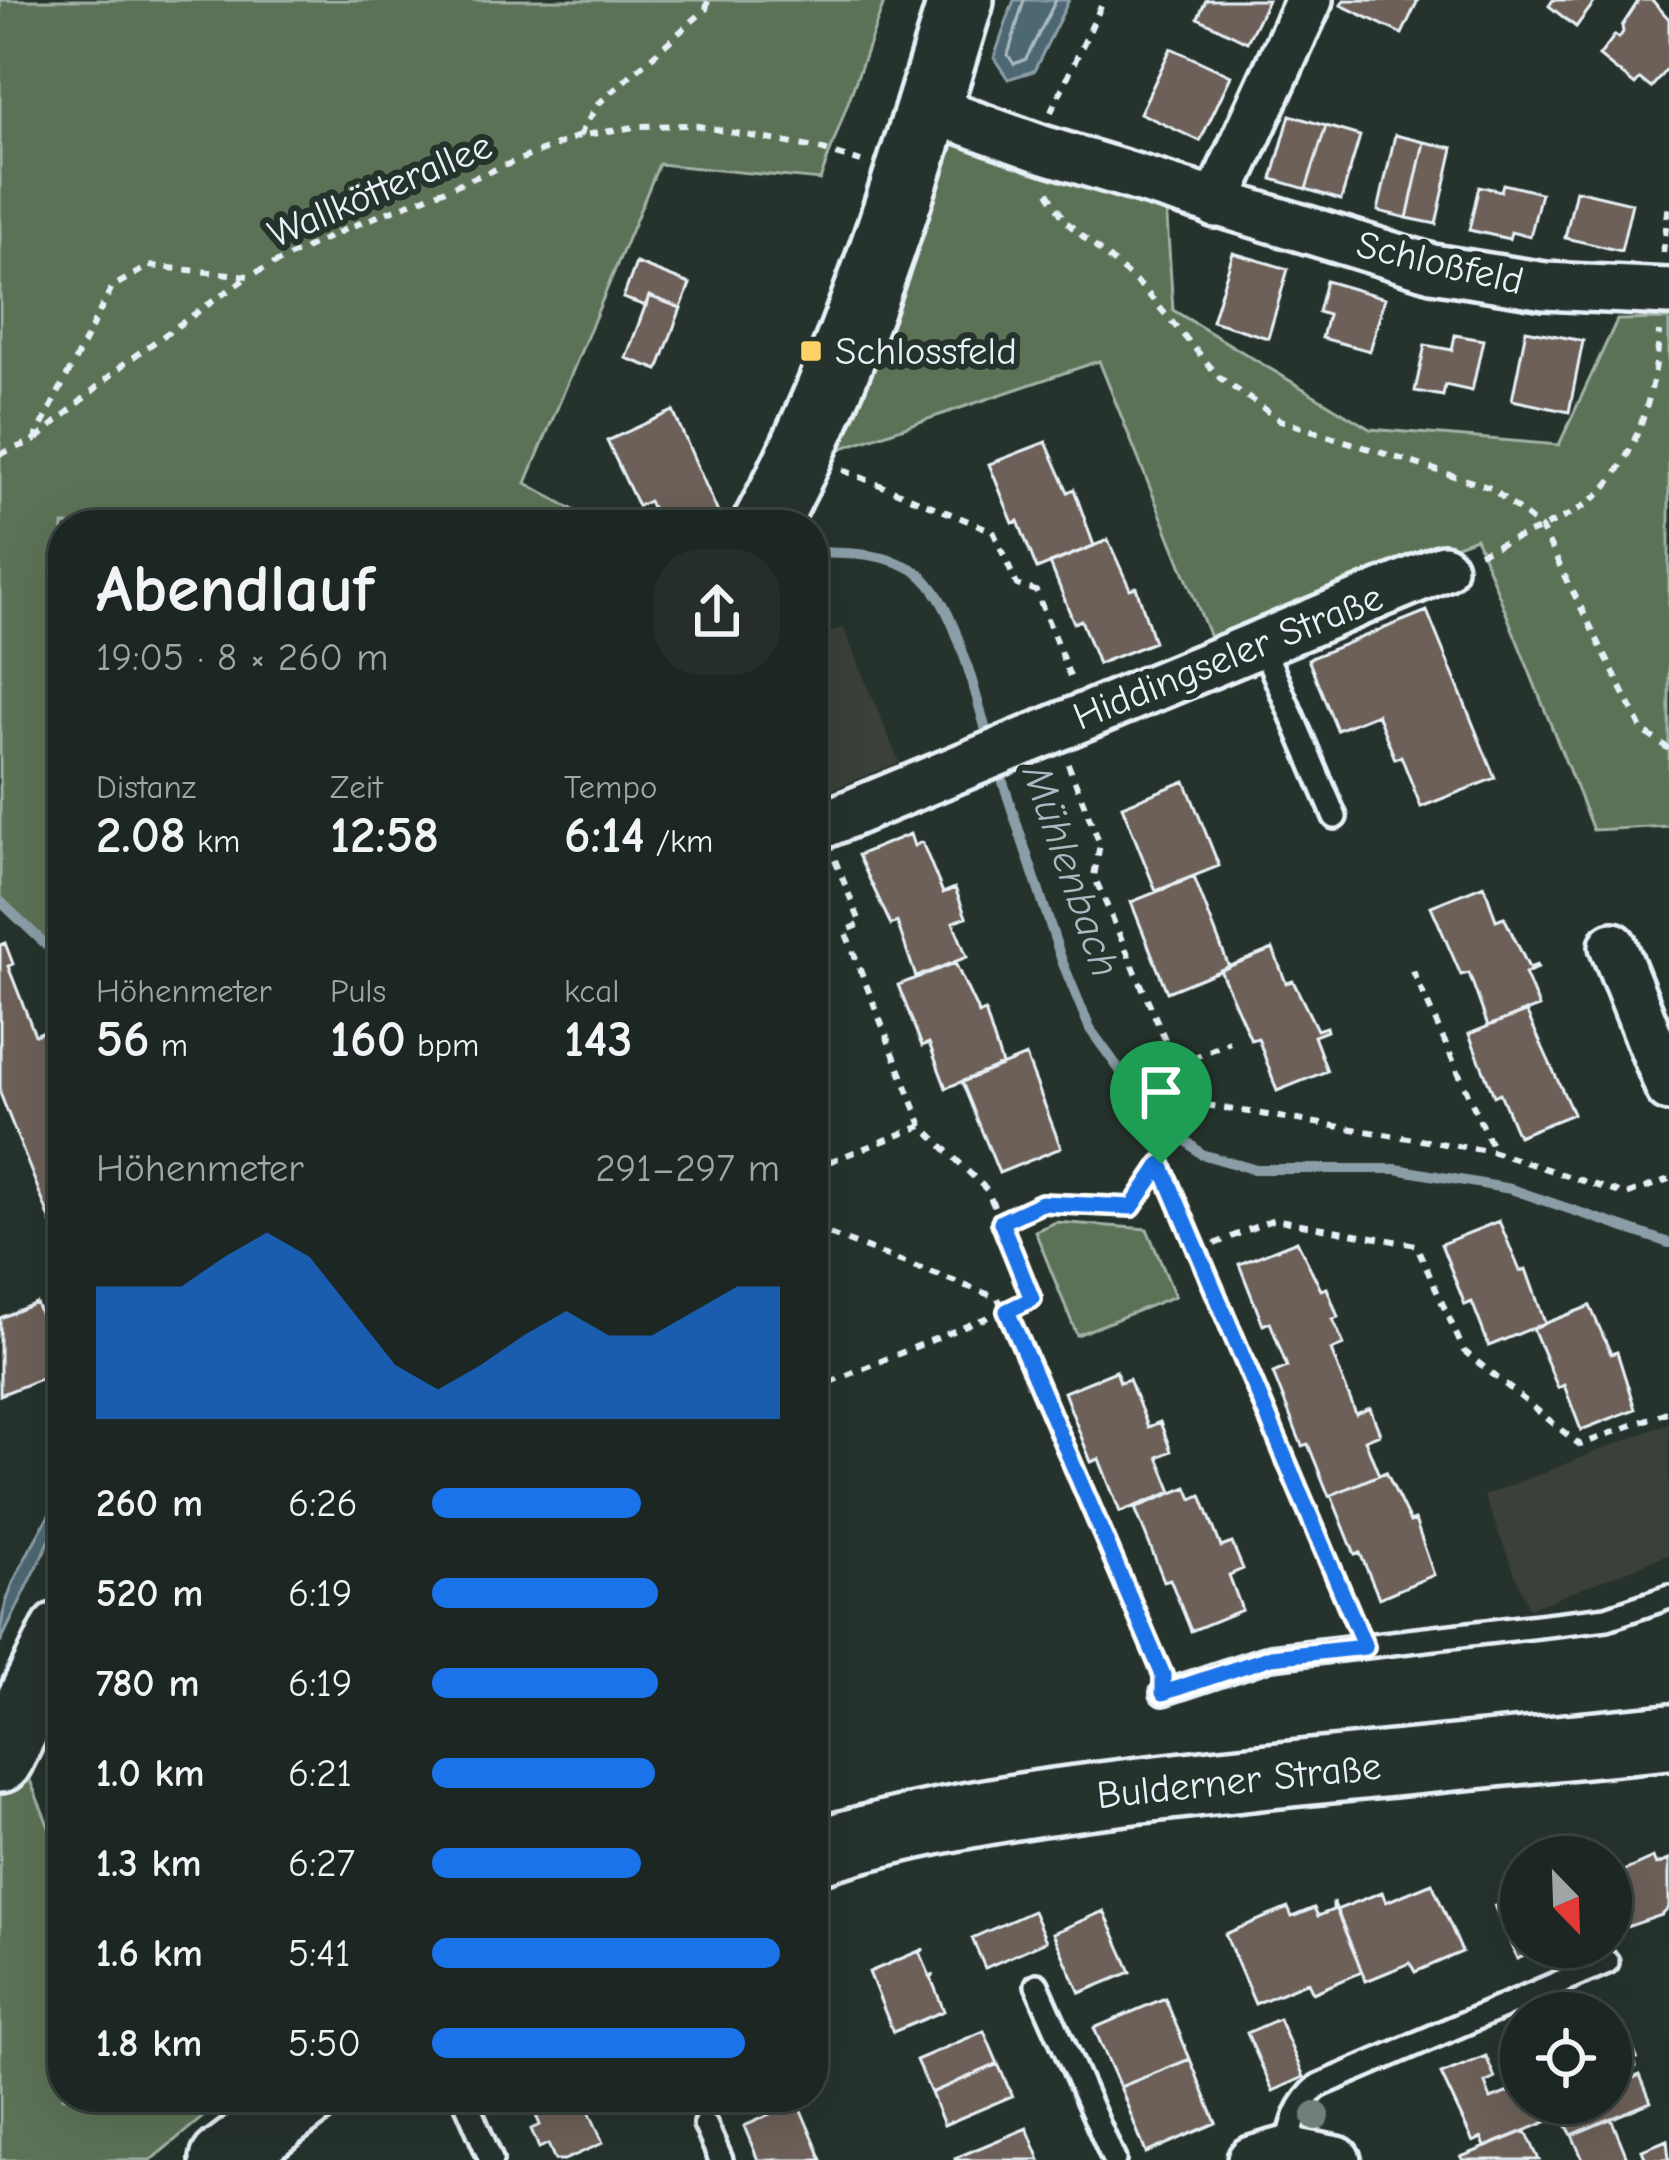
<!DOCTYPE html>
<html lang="de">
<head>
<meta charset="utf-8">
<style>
  body { margin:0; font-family:"Comic Neue",sans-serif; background:#252e2a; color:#f1f3f6; height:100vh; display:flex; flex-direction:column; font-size:45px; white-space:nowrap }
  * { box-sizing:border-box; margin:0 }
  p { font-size:39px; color:#a0a5a5 }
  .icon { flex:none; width:66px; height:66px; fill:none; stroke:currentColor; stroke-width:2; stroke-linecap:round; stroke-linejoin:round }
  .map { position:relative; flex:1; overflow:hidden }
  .panel { position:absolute; left:48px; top:510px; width:780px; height:1602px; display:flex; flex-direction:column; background:#1c2622; border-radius:48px; box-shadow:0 12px 48px #0002,0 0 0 3px #3a4340 }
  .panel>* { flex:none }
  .needle { width:78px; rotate:157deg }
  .controls { position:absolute; left:1500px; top:1836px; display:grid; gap:24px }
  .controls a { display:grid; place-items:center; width:132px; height:132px; border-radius:50%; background:#1c2622; box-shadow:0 12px 48px #0002,0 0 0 3px #3a4340; font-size:60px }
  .pin { position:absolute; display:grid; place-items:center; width:102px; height:102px; color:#fff; margin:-123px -51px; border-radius:50% 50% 50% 0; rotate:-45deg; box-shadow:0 0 12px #0007 }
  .pin .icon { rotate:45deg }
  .round { display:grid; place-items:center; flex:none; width:126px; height:126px; border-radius:48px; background:#252e2a }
  .overview { display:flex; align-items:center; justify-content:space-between; height:204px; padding:0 48px }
  h1 { font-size:66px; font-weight:700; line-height:90px }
  .stats { display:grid; grid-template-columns:repeat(3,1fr); gap:18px; height:204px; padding:12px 48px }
  .stats div { display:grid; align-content:center }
  .stats b { font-size:51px; font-weight:700 }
  .stats small { font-size:33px; font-weight:400 }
  .stats p { font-size:33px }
  .chart { height:336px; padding:24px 48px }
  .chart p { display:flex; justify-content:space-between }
  .chart svg { width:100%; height:216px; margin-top:12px; fill:#1a73e8; opacity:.7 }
  ul { padding:0 48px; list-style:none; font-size:39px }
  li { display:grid; grid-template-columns:192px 144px 1fr; align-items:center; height:90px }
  li i { height:30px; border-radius:15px; background:#1a73e8 }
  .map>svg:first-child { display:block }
  .built { fill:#3b403a }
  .green { fill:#5c7256; stroke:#a2b2a7; stroke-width:3 }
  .water { fill:#4d6772; stroke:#8b9ea8; stroke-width:3 }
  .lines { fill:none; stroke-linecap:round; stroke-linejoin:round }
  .shore { stroke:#aabac2; stroke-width:3 }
  .stream { stroke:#8b9ea8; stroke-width:10 }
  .building { fill:#6c6059; stroke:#e8f1f8; stroke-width:3 }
  .lane-casing { stroke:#e8f1f8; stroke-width:30 }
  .street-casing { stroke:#e8f1f8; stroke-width:54 }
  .secondary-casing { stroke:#e8f1f8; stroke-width:72 }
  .path { stroke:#e8f1f8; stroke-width:6; stroke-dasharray:9 9; stroke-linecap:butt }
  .lane { stroke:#26332d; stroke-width:21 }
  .street { stroke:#26332d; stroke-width:45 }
  .secondary { stroke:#26332d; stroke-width:63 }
  .tree { fill:#727f79 }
  .route-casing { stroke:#fff; stroke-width:24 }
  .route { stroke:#1a73e8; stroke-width:15 }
  .poi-dot { fill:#ffd166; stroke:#26332d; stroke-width:4.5 }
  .labels { text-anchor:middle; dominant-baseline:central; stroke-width:12; stroke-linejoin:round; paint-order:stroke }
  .street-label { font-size:39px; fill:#e8f1f8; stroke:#26332d }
  .poi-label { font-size:39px; fill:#e8f1f8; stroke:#26332d; text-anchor:start }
  .water-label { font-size:42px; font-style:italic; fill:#aabac2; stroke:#26332d }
</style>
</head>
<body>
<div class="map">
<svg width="1669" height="2160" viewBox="0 0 1669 2160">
  <rect width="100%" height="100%" fill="#26332d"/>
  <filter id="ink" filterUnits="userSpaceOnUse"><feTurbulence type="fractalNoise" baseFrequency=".00833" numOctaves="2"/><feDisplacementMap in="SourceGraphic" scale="24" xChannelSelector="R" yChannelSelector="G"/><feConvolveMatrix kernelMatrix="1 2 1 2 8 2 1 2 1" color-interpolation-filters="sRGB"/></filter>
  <g filter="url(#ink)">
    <path class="built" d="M843,627L899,762L813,797V639Z
      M1669,1423V1554L1529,1609L1484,1496Z"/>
    <path class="green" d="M0,0H885L820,180L659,164L526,483L600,525H63V962L0,904Z
      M943,126L1165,188L1173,310L1370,429L1559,445L1617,320L1669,319V826L1593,830L1476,538L1210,637L1099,361L804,461Z
      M1056,1222L1147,1229L1175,1296L1077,1335L1035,1231Z
      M19,1753L59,1852H63V2097H227L151,2160H0V1794Z"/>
    <path class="water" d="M1014,0H1069L1034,71L1008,79L994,58Z
      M63,1487V1513L0,1643C0,1583 40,1540 63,1487Z"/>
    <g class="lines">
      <path class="shore" d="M1024,0L1008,55L1014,64L1026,59L1056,0"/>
      <path class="stream" d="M813,552C847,553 881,552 912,569C955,592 975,698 990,743
        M998,767L1062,961L1090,1029L1140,1098L1201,1154L1253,1169H1396L1511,1189L1669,1243
        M0,901L63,961"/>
    </g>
    <path class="building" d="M1206,0H1268L1247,42L1198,18Z
      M1344,0H1418L1402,34L1341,5Z
      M1553,0H1596L1576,27L1549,6Z
      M1639,0H1652L1669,19V66L1651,88L1640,79L1635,85L1599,56L1615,35L1619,38L1623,32L1622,26Z
      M1171,48L1231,76L1200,141L1140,113Z
      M1290,115L1326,126L1306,189L1272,179Z
      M1326,126L1360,136L1341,200L1306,189Z
      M1395,135L1424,142L1407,218L1378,211Z
      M1424,142L1453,148L1436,224L1407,218Z
      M1503,184L1541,193L1530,237L1511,232L1509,239L1469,230L1479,186L1501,191Z
      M1576,190L1632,203L1621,251L1565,238Z
      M1233,253L1288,269L1268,338L1212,321Z
      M636,263L690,284L681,308L649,296L646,306L623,298Z
      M1326,281L1385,298L1370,351L1322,338L1328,315L1318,312Z
      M649,296L681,308L658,370L626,358Z
      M1526,330L1583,341L1569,412L1512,400Z
      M1455,335L1483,340L1472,391L1445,385L1443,396L1415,391L1425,345L1452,350Z
      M673,411L719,515L696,525H660L649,501L638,506L607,441Z
      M1046,442L1068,492L1074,489L1094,546L1037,569L1018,521L1013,523L989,464Z
      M1108,540L1130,589L1136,587L1154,642L1098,664L1081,620L1074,623L1050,563Z
      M1427,611L1495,778L1421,807L1401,756L1395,759L1377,714L1337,730L1308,659Z
      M1185,781L1219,866L1156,891L1122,806Z
      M910,834L914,846L922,842L943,893L955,888L966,917L953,922L967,957L916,977L897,922L891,925L858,855Z
      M1194,877L1229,967L1167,992L1131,902Z
      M1484,885L1496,920L1504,917L1529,968L1537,965L1538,968L1525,973L1539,1007L1488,1026L1469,973L1461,975L1431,906Z
      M5,943L13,964L8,966L35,1035L63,1023V1252L0,1093V945Z
      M1273,949L1286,983L1293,981L1317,1030L1326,1027L1327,1031L1314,1036L1327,1071L1277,1091L1258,1038L1251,1040L1220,970Z
      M955,963L979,1014L985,1011L1002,1065L946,1088L929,1043L922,1046L898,985Z
      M1526,1011L1573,1114L1518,1136L1500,1093L1494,1096L1469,1034Z
      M1026,1056L1061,1148L999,1173L962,1082Z
      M1499,1221L1520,1271L1526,1269L1545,1323L1489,1346L1472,1302L1465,1305L1441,1244Z
      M1297,1241L1321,1290L1327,1288L1338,1317L1333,1319L1344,1345L1331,1350L1356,1414L1370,1408L1380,1434L1365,1440L1379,1475L1329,1496L1308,1444L1302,1446L1273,1373L1287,1367L1270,1322L1263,1325L1239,1264Z
      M36,1303L63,1370L0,1395V1318Z
      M1590,1306L1611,1354L1617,1352L1635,1409L1581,1430L1564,1385L1558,1388L1533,1328Z
      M1116,1371L1120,1382L1129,1379L1148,1427L1160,1422L1171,1451L1158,1457L1172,1492L1120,1512L1099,1459L1091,1462L1064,1392Z
      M1386,1472L1410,1522L1415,1520L1434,1575L1379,1598L1360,1553L1355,1555L1331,1495Z
      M1187,1487L1192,1499L1201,1495L1221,1547L1232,1543L1243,1569L1229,1575L1242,1610L1191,1631L1170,1579L1164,1581L1135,1508Z
      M1653,1858L1656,1865L1669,1860V1908L1662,1915L1615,1931L1611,1923L1613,1876Z
      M1432,1883L1462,1952L1415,1972L1410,1963L1366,1981L1336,1910L1382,1892L1386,1902Z
      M1519,1895L1521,1947H1546L1517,1959L1494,1905L1498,1909L1519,1900Z
      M1333,1901L1362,1972L1313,1993L1308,1982L1255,2004L1225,1934L1288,1908L1292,1917L1314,1908L1318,1916L1333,1910Z
      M1033,1911L1046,1941L985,1968L972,1938Z
      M1104,1911L1131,1972L1080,1993L1053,1933Z
      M924,1949L920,1953L930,1976L934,1974L931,1978L944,2011L893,2032L869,1972Z
      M1165,1998L1190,2059L1120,2087L1094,2028Z
      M1279,2019L1304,2077L1273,2091L1247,2033Z
      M1623,2024L1637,2058L1633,2060L1636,2067L1630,2070L1633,2078L1640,2075L1651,2102L1572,2135L1554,2103H1611V2028Z
      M984,2031L998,2064L931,2093L916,2060Z
      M1486,2056L1495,2078L1485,2083L1491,2099L1521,2087V2103H1554L1559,2117L1485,2147L1482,2138L1473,2142L1441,2074Z
      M1190,2059L1216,2123L1146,2153L1120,2087Z
      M998,2064L1012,2096L944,2125L931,2093Z
      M558,2097H583L603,2143L564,2160H555L548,2144L539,2148L531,2129L540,2125L533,2108Z
      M798,2103L822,2160H758L744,2126Z
      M1611,2118L1628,2160H1583L1572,2135Z
      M1027,2128L1040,2160H955V2158Z
      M1526,2131L1539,2160H1463L1461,2157Z
      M1667,2140L1669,2160H1646L1642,2150Z"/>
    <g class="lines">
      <g class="lane-casing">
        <path id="lane" d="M1261,643L1335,817
          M1163,1693L1271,1657L1607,1618L1669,1597
          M1037,1985L1114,2160
          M464,2097L491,2160
          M705,2124L721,2160
          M1287,2150C1293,2122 1296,2105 1318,2086L1607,1962"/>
      </g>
      <g class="street-casing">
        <path id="street" d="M928,108L1039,148L1432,268L1545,286L1669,292
          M1216,204L1309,0
          M813,829L1443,568
          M1613,946L1669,1088
          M1251,2160L1287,2150L1337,2160"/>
      </g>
      <g class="secondary-casing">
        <path id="secondary" d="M765,525C853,360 907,179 961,0
          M0,1760L63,1633
          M813,1853C961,1807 1117,1792 1270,1776C1403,1763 1536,1750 1669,1737
          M223,2160L307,2097"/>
      </g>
      <path class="path" d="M1051,112L1104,0
        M579,136L598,104L706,9L708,0
        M1048,192L1065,221L1143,288L1220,378L1280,420L1491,488L1541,528L1643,731L1669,749
        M1663,253L1669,203
        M37,439L126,362L249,276
        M0,454L34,441L112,287L149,266L249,276L348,228L579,136L640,126L693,125L820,149L861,162
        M843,470L993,531L1017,585L1036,591L1071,679
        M1479,553C1513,539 1550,527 1582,507C1633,476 1657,389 1659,332
        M1068,764L1100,844L1094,876L1190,1097L1206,1105L1494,1152L1626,1195L1669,1179
        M835,860L861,924L845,931L922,1126L987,1190L1001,1222
        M1413,971L1494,1152
        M1176,1065L1230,1042
        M1206,1105L1161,1164L1354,1621
        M813,1168L922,1126
        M813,1228L998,1298L1158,1664
        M1198,1251L1274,1219L1416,1245L1464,1351L1580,1445L1669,1411
        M813,1389L1032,1299L1001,1222L1042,1203L1132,1207L1161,1164"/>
      <use href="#lane" class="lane"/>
      <use href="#street" class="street"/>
      <use href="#secondary" class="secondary"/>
    </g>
    <circle class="tree" cx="1316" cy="2116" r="14"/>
  </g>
  <g class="lines" filter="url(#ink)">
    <g class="route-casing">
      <path id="route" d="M1161,1164L1365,1647L1271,1657L1163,1693V1675L1007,1311L1032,1299L1001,1222L1042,1203L1132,1207Z"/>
    </g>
    <use href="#route" class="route"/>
  </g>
  <rect class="poi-dot" x="799" y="339" width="24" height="24" rx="6"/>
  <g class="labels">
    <g class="street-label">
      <text transform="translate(380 190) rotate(-23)">Wallkötterallee</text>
      <text transform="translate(1440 263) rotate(13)">Schloßfeld</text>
      <text transform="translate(1228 657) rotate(-22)">Hiddingseler Straße</text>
      <text transform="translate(1239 1781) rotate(-6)">Bulderner Straße</text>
    </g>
    <g class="poi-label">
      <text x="835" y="351">Schlossfeld</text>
    </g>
    <g class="water-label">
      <text transform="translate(1071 871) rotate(71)">Mühlenbach</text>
    </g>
  </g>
</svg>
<div class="controls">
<a><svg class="needle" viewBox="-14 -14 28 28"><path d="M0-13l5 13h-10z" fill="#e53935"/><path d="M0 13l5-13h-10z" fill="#a0a5a5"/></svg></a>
<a><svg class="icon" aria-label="locate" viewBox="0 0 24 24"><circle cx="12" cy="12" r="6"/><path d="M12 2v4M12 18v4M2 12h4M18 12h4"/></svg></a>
</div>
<div class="pin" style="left:1161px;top:1164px;background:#1e9e55"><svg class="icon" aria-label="arrive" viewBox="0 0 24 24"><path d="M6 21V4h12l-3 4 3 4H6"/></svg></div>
<section class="panel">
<div class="overview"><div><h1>Abendlauf</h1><p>19:05 · 8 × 260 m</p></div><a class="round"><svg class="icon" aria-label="share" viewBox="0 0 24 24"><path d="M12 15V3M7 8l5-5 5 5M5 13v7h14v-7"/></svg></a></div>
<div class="stats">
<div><p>Distanz</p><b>2.08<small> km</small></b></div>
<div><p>Zeit</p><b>12:58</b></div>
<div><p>Tempo</p><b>6:14<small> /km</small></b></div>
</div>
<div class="stats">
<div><p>Höhenmeter</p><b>56<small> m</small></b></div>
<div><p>Puls</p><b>160<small> bpm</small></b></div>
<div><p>kcal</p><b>143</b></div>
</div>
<div class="chart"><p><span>Höhenmeter</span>291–297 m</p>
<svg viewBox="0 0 160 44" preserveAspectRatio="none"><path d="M0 44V17L10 17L20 17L30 11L40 6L50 11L60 22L70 33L80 38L90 33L100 27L110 22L120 27L130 27L140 22L150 17L160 17V44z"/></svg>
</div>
<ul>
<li><b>260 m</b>6:26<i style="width:60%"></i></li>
<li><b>520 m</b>6:19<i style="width:65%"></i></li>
<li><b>780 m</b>6:19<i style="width:65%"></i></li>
<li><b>1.0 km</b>6:21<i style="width:64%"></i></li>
<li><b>1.3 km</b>6:27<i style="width:60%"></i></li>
<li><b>1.6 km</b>5:41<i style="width:100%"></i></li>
<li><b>1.8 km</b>5:50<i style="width:90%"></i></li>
</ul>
</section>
</div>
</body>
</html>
